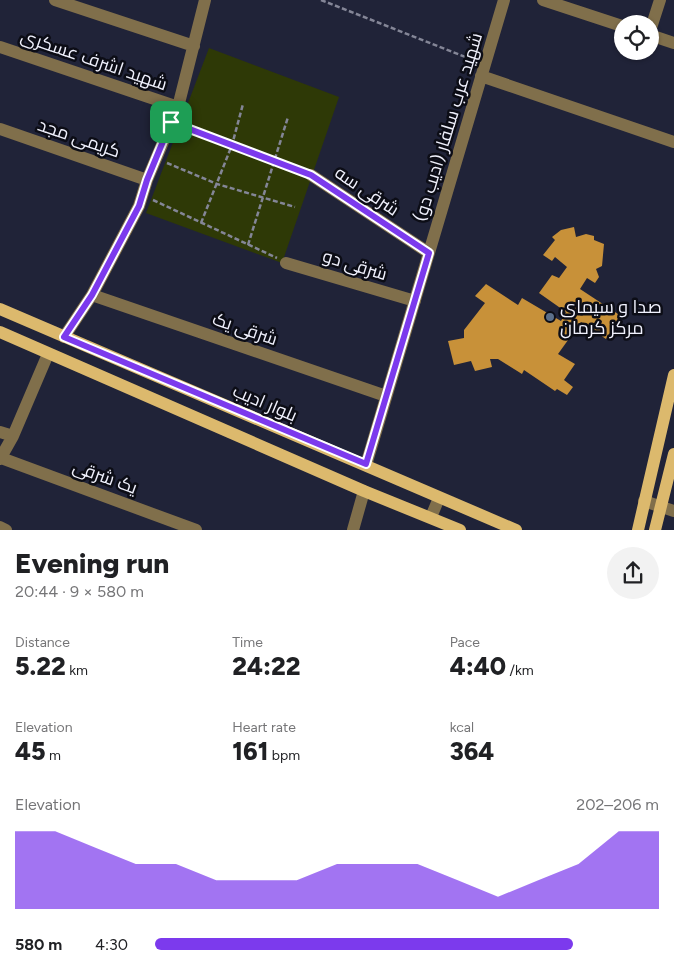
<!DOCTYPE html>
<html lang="en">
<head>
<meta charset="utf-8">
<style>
  body { margin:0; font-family:Figtree,Cairo,sans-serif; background:#f2f2f2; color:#202124; height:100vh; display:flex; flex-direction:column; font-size:19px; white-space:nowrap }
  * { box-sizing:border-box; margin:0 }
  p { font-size:16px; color:#757577 }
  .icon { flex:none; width:28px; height:28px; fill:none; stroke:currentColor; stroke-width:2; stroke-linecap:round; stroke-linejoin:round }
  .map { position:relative; height:530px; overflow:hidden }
  .sheet { display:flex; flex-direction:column; background:#fff; flex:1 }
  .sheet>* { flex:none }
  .tools { position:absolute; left:614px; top:15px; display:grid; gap:10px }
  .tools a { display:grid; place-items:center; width:45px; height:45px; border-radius:50%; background:#fff; box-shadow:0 1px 4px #0004; font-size:25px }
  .pin { position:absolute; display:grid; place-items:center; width:42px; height:42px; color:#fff; margin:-21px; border-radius:10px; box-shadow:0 2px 8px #0006 }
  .round { display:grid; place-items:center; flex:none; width:52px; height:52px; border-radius:26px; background:#f2f2f2 }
  .headline { display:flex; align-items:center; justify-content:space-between; height:85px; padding:0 15px }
  h1 { font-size:28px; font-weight:800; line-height:38px }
  .stats { display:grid; grid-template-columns:repeat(3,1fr); gap:8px; height:85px; padding:5px 15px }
  .stats div { display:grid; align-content:center }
  .stats b { font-size:25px; font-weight:800 }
  .stats small { font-size:14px; font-weight:400 }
  .stats p { font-size:14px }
  .chart { height:140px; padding:10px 15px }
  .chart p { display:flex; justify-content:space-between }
  .chart svg { width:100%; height:90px; margin-top:5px; fill:#7c3aed; opacity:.7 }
  ul { padding:0 15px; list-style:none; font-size:16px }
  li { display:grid; grid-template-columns:80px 60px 1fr; align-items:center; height:38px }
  li i { height:12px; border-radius:6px; background:#7c3aed }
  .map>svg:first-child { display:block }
  .green { fill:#2e3906 }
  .building { fill:#c89139 }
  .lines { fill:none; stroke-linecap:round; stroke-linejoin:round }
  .path { stroke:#848697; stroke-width:2.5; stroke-dasharray:5 2.5; stroke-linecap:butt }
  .minor { stroke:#806f4b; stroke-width:12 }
  .major { stroke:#dcb96d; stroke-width:12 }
  .route-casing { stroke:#fff; stroke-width:10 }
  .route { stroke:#7c3aed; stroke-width:6 }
  .service-dot { fill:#5c6f8a; stroke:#0c0d16; stroke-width:2 }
  .labels { text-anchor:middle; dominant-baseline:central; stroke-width:5; stroke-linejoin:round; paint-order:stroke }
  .street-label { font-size:18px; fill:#f0f1fd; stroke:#0c0d16 }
  .poi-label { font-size:18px; fill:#f0f1fd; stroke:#0c0d16; text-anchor:start }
</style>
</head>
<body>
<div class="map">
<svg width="674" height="530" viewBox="0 0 674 530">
  <rect width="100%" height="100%" fill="#202338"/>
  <path class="green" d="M209,48L339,97L282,263L146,213Z"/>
  <path class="building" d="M574,227L576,237L586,234L594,236V240L604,244L602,266L596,269L599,277L595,283L587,278L580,289L621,316L606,339L581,322L558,354L575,364L564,380L573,387L567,395L557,389L555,391L524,370L522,374L498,359H490L492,367L475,371L471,361L454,365L448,341L464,338V330L485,303L475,296L486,284L518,305L522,298L561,321L566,312L539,293L552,275L559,278L567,267L555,257L552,261L543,255L555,240L552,237L561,230Z"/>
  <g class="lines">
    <path class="path" d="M321,0L473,60
      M182,127L301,171
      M167,163L217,184L295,207
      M153,200L277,258
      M201,223L232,145L243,104
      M248,245L288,117"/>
    <path class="minor" d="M55,0L194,46
      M543,0L622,26
      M650,31L660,0
      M650,35L674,43
      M0,47L178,107
      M481,76L674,142
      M0,129L147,180
      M311,175L429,253
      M286,263L415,301
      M92,295L386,396
      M64,337L92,295L139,206L147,180L178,107L205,0
      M0,432L13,436
      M1,458L196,530
      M0,459L13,436L48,354
      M366,465L504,0
      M644,501L674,511
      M431,517L439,498
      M0,527L6,530
      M353,530L364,491"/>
    <path class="major" d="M0,309L516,530
      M0,332L364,491L460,530
      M638,530L674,375
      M655,530L674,454"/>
  </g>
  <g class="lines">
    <g class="route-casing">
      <path id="route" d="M171,122L311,175L429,253L366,464L64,337L92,295L139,206L147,180Z"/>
    </g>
    <use href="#route" class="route"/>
  </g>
  <circle class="service-dot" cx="550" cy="317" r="5"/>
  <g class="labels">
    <g class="street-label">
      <text transform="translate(94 60) rotate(19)">شهید اشرف عسکری</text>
      <text transform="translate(448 127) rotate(-73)">شهید عرب سلفار (ادیب دو)</text>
      <text transform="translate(79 138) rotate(19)">کریمی مجد</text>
      <text transform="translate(367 191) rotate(34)">شرقی سه</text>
      <text transform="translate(355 265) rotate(17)">شرقی دو</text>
      <text transform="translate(245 329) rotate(19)">شرقی یک</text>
      <text transform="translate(265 403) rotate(23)">بلوار ادیب</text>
      <text transform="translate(105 477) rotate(20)">یک شرقی</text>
    </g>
    <g class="poi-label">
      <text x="560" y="307">صدا و سیمای<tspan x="560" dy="21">مرکز کرمان</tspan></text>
    </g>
  </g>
</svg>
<div class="tools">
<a><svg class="icon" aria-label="locate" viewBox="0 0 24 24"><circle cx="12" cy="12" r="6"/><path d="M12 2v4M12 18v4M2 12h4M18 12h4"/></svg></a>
</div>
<div class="pin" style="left:171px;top:122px;background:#1e9e55"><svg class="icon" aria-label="arrive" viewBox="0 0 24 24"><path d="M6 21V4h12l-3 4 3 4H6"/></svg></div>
</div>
<section class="sheet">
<div class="headline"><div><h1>Evening run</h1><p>20:44 · 9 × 580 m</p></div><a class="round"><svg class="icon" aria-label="share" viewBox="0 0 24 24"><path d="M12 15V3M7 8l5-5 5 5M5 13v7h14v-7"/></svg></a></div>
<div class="stats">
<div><p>Distance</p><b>5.22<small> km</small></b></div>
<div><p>Time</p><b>24:22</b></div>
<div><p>Pace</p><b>4:40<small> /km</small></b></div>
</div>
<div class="stats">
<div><p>Elevation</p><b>45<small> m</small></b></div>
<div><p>Heart rate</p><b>161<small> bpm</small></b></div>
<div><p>kcal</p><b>364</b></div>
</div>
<div class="chart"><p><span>Elevation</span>202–206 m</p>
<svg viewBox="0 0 160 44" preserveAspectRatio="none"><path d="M0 44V6L10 6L20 14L30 22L40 22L50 30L60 30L70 30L80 22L90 22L100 22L110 30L120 38L130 30L140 22L150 6L160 6V44z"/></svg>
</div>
<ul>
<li><b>580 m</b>4:30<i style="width:83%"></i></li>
</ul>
</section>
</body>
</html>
